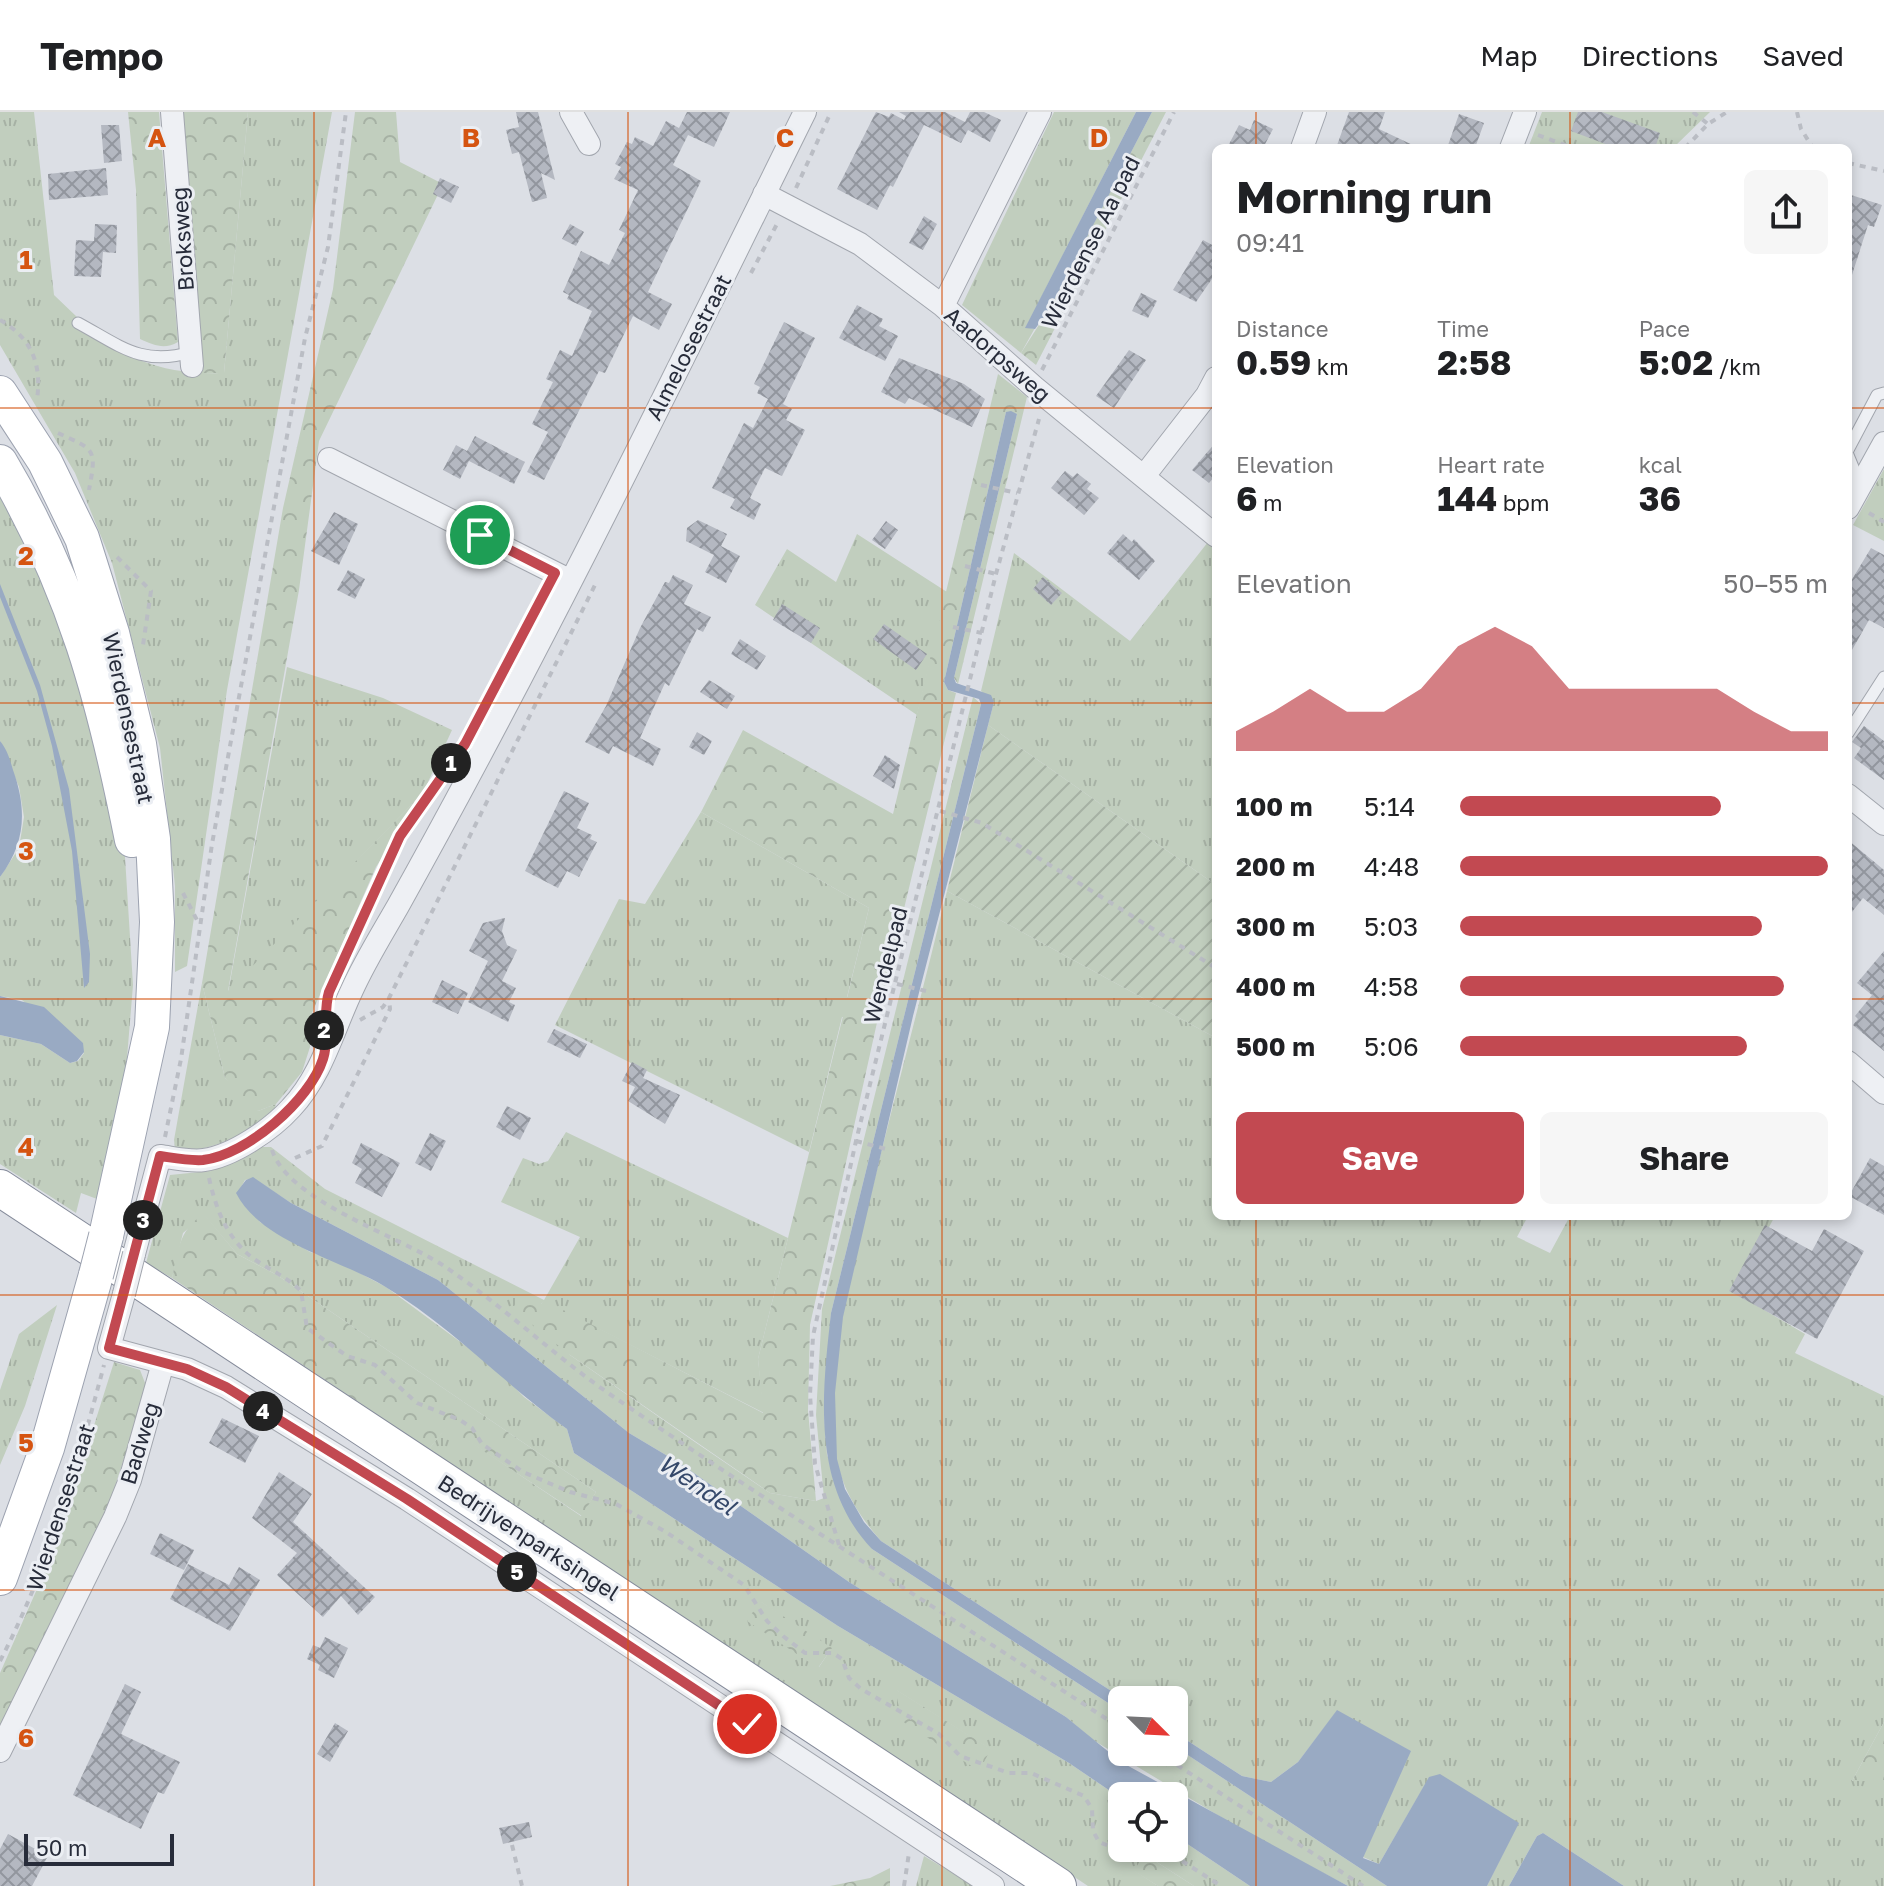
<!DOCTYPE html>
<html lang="en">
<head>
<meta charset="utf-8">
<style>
  body { margin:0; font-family:"Golos Text",sans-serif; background:#f6f6f6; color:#202124; height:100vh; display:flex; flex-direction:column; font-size:30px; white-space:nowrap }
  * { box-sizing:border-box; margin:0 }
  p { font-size:26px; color:#757577 }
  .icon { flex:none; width:44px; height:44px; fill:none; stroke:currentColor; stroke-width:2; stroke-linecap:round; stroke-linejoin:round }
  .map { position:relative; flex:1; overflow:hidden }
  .details { position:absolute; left:1212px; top:32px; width:640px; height:1076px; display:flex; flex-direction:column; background:#fff; border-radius:12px; box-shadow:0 4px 12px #0003 }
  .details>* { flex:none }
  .needle { width:52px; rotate:114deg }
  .buttons { position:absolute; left:1108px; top:1574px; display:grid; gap:16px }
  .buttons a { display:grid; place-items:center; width:80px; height:80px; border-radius:12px; background:#fff; box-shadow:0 4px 12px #0003; font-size:40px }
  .scale { position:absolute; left:24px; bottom:20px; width:150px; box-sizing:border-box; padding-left:8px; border:4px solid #272c3a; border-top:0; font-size:22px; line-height:28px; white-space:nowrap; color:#272c3a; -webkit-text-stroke:6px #ebeef3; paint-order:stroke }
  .pin { position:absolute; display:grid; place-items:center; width:68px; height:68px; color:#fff; margin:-34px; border:4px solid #fff; border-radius:50%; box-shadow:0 2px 8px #0007 }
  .km { position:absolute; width:40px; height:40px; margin:-20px; border-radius:50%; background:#222; color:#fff; font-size:22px; line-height:40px; text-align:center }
  .round { display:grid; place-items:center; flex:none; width:84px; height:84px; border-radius:12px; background:#f6f6f6 }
  .headline { display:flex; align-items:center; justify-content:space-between; height:136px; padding:0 24px }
  h1 { font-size:44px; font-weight:700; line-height:60px }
  .stats { display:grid; grid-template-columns:repeat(3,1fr); gap:12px; height:136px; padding:8px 24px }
  .stats div { display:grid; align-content:center }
  .stats b { font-size:34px; font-weight:700 }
  .stats small { font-size:22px; font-weight:400 }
  .stats p { font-size:22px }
  .chart { height:224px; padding:16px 24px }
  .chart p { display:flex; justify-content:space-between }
  .chart svg { width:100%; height:144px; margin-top:8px; fill:#c24951; opacity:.7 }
  .cta { display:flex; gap:16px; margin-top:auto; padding:16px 24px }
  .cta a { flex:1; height:92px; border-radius:12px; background:#c24951; color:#fff; font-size:32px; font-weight:700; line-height:92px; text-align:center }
  .cta a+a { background:#f6f6f6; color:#202124 }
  ul { padding:0 24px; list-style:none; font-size:26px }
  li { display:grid; grid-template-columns:128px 96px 1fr; align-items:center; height:60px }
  li i { height:20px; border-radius:10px; background:#c24951 }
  header { display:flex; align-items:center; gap:48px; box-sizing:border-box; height:112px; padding:0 40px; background:#fff; border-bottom:2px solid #e0e0e0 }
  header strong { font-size:38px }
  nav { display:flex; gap:44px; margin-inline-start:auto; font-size:28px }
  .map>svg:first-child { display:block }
  .grass { fill:url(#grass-tufts); fill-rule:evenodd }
  .forest { fill:url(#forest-crowns) }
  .garden { fill:url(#garden-furrows) }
  .water { fill:#99aac3 }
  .building { fill:url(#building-cross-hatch) }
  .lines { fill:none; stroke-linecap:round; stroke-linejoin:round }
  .service-casing { stroke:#a2a6ae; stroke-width:13 }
  .minor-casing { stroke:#a2a6ae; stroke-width:24 }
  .primary-casing { stroke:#9ca2b0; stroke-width:36 }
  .trunk-casing { stroke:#858b9a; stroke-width:38 }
  .path { stroke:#babdc4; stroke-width:4; stroke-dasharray:6 6; stroke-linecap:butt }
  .service { stroke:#eef0f4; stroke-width:11 }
  .minor { stroke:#eef0f4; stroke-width:22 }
  .primary { stroke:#fff; stroke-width:34 }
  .trunk { stroke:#fff; stroke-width:36 }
  .minor-bridge-casing { stroke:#a2a6ae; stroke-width:24; stroke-linecap:butt }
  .primary-bridge-casing { stroke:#9ca2b0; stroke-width:36; stroke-linecap:butt }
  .minor-bridge { stroke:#eef0f4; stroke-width:22 }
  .primary-bridge { stroke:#fff; stroke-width:34 }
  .route-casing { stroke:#fff; stroke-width:16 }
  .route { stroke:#c24951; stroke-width:10 }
  .grid { fill:none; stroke:#d55411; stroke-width:2; stroke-opacity:0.55 }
  .labels { text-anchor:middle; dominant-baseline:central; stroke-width:6; stroke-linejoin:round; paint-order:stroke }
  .street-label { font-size:22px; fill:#272c3a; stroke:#ebeef3 }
  .water-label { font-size:24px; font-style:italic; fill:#35486a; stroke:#ebeef3 }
  .grid-label { font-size:26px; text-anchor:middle; font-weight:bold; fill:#d55411; stroke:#ebeef3; stroke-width:6; stroke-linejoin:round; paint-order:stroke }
</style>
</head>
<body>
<header>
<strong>Tempo</strong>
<nav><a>Map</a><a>Directions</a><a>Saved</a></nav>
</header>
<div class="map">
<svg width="1884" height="1774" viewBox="0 0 1884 1774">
  <defs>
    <pattern id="grass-tufts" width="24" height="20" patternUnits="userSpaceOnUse" patternTransform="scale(2)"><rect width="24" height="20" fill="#c1cebe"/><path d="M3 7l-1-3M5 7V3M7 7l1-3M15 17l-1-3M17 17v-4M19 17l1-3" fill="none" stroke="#a6b1a4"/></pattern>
    <pattern id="forest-crowns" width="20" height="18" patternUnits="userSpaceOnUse" patternTransform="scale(2)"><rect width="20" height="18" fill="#c1cebe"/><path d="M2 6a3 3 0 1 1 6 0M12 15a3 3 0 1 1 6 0" fill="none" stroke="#a6b1a4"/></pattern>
    <pattern id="garden-furrows" width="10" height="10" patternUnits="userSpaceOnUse" patternTransform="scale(2)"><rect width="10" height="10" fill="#c1cebe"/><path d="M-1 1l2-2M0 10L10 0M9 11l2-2" fill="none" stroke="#a6b1a4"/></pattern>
    <pattern id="building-cross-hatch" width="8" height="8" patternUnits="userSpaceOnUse" patternTransform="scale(2)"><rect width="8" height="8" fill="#b4b8c1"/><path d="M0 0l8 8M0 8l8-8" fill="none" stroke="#92969e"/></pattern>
  </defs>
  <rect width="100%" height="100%" fill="#dcdfe5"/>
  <path class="grass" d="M0,0H34L54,183L77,205L73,215C130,245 157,263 224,261L248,0H332L227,578L187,854L175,860V774L160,636L112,451L75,361L0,233Z
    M1054,0H1136L1026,215L1034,217L1040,207L1021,241L962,193Z
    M1542,0H1710L1673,36H1528Z
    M1884,357V429L1853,413Z
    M0,384L16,395L110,653L125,745L133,873L126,958L97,1087L81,1081L76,1101L0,1052V923L41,932L70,951L78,949L84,941L22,888L0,884V765L19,736L24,705L19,675L0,629Z
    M857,422L947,480L917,603L755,493L787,437L836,470Z
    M1208,430L1216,437V773L988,613L994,590L981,579L1014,441L1130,529Z
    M287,555L383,586L452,618L423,681L228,881Z
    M973,585L981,592L831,1201L824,1302L827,1343L872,1437L1122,1600V1640H1174V1634L1387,1774H1348L1249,1722L1093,1628L1066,1605L849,1470L681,1352L629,1321L438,1168L291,1091L253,1066L245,1068L239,1079L260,1110L310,1140L335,1148L386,1175L497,1257L524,1285L567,1317L574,1341L838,1514L1069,1651L1122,1687V1736H1174V1723L1250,1774H1194L1144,1742L1135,1759L1158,1774H1088L429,1337L447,1314L581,1404L596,1380L277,1163L237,1142L204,1103L183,1121L172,1166L146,1151L170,1063L209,1059L259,1035H271L325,1077L544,1188L580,1125L501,1090L523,1046L539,1052L548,1049L566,1020L788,1126L758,1247L764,1301L544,1189L541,1192L570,1243L695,1330L770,1381L816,1389L824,1386L816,1303L822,1197ZM761,1490L831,1537L819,1555L748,1509ZM896,1578L990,1637L979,1658Z
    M701,700L869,796L847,885L882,888L878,906L842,905L809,1040L555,913L619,787L645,792Z
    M947,779L1216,926V1104H1528L1517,1125L1550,1141L1570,1104H1775L1734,1180L1805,1222L1795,1241L1884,1284V1610L1852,1669H1884V1774H1624L1543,1721L1537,1724L1509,1774H1487L1518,1711L1429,1666L1379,1752L1363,1745L1410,1639L1337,1599L1298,1650L1271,1670L1242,1664L1174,1620V1588H1125L881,1429C856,1401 838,1370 834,1332C826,1251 851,1164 870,1086C895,983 922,882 947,779Z
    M202,871L225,966L258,999L276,992L273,1004C245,1020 209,1044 175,1036L174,1028Z
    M57,1193L25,1294L0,1353V1278L19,1222Z
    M924,1744L974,1774H916Z"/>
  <path class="forest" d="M128,0H159L178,230C164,238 154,233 140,227L136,78Z
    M177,0H248L224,261H199Z
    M355,0H396L400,50L443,72L319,329L299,478L228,879L423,681L376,755L311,903L310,935L302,960L276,992L258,999L249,996L225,966L202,871L283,396L333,177Z
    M1152,0H1166L1036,253L1021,241L1049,197Z
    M998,262L1027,285L958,572L954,566L1017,302L1006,300L944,570L948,578L956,581L882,888L847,886L869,796L701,700L743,618L893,702Z
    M843,904L878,906L810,1213L808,1298L816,1389L770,1381L570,1243L513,1197L519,1183L541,1192L544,1188L763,1301L758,1247Z
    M204,1102L237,1142L277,1163L596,1380L582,1404L447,1315L429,1337L172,1166C178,1139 179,1117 204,1102Z
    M114,1250L140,1258L147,1276L107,1399L0,1620V1561L56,1434Z
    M760,1489L832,1536L818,1556L747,1509Z
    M895,1577L991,1637L979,1659L902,1609Z
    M1884,1610V1669H1852Z
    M1144,1742L1194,1774H1158L1134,1759Z
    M890,1756V1774H830L870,1766Z"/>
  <path class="garden" d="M988,613L1216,773V926L947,779Z"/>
  <path class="water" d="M1136,0H1152L1049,198L1035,217L1025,216Z
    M1011,299L1017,302L954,566L956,571L991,583L994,590L913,904L843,1205L835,1281L837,1347L845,1377L864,1410L881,1429L1125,1588H1122V1600L872,1437C811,1373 822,1282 831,1201L981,592L979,587L948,578L944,570L1006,300Z
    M0,472L40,573L69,677L90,842L89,870L84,876L72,739L52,634L37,579L0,485Z
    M0,629C7,637 10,648 13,658C27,697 26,731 0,765Z
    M0,884L44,895L83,931L84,940L77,949L70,951L41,932L0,923Z
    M253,1065L291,1091L438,1168L629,1321L681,1352L849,1470L1066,1605L1121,1650L1348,1774H1250L1174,1723V1684H1122V1687L1069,1651L838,1514L574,1341L567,1317C504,1272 451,1214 384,1174C339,1147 261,1130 236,1081L246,1068Z
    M1337,1598L1411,1639L1363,1746L1379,1752L1429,1665L1440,1662L1519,1711L1487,1774H1387L1174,1634V1620L1242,1664L1271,1670L1298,1650Z
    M1543,1721L1624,1774H1509L1537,1724Z"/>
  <path class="building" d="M516,0H538L555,68L541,61L547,86L532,90L519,40L512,42L506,18L519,15Z
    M687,0H730L714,35L688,23L673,53L701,69L648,180L672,192L659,218L633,204L605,261L599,259L544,368L527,360L548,320L532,312L553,270L546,267L560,238L572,244L592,199L567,187L569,183L563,180L581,139L609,153L625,121L619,118L638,78L614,67L621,55L615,52L627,30L632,32L635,25L653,34L666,9L679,16Z
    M876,0L889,5L891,1L904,8L906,4L899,0H945L965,10L970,0H984L1001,8L990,30L968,18L961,31L924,13L893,75L890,73L877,98L837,77Z
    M1349,0H1385L1379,17L1419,36H1336Z
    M1578,0H1602L1660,21L1655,36H1616L1571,19Z
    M1459,2L1484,11L1475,36H1447Z
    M1254,8L1273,17L1263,36H1227L1239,13L1250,18Z
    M101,13H119L122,49L104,51Z
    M106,56L108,83L49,88L48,62Z
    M440,66L459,75L451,91L433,82Z
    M1848,82L1882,93L1874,115L1868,113L1851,166L1848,165Z
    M924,104L937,112L923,138L909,131Z
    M95,112L117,113L116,141L103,140L101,165L74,164L76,128L94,129Z
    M570,112L584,120L576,134L562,127Z
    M1203,128L1216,135V161L1196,190L1173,178Z
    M1141,181L1157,189L1148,206L1132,199Z
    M857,193L883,207L879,214L898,224L885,249L839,226Z
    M784,210L815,226L783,292L792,297L786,308L805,318L782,364L765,356L750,386L761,392L754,408L730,396L735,387L712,376L744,311L753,316L768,287L757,281L760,275L754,272Z
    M1129,238L1146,248L1114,296L1096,284Z
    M899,246L964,272L985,287L972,315L909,286L905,292L881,280Z
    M475,324L525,350L514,372L469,349L460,367L443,358L456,333L467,339Z
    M1216,330V363L1209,371L1192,358Z
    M1065,359L1073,365L1077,361L1091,372L1087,377L1099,386L1084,403L1051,376Z
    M334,400L358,412L339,453L311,439Z
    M698,408L727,422L721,434L740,444L726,471L705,460L714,443L686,429L687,416Z
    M886,409L898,418L885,437L872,428Z
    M1123,422L1132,430L1134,427L1155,449L1139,468L1107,441Z
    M1871,436L1884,443V516L1869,508L1848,545V474Z
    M348,458L365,467L355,487L337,478Z
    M673,463L693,473L684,492L711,505L703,520L697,517L669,574L665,571L640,626L661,637L653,654L613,634L609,642L585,630L606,594L640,516L665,470L669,471Z
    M1043,465L1062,481L1051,493L1033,477Z
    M782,492L820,516L811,531L773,508Z
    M884,512L927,542L916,558L873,527Z
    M740,527L766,544L757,558L731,542Z
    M709,568L735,584L727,597L700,580Z
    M1864,614L1884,629V668L1854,646L1861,636L1852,630Z
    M697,620L712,629L704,643L689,635Z
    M885,643L900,653L894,677L873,664Z
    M564,679L589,691L577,716L592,723L590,727L597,730L579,765L567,759L558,776L525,759Z
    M1848,728L1884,758V803L1863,786L1848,805Z
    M505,806L502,819L507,833L517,838L502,869L516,876L509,890L515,893L508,910L468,890L488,849L469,839L483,811Z
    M1884,839V939L1853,913L1858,907L1855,904L1872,883L1857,871Z
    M442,868L468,881L458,902L432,890Z
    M554,917L587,932L580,946L547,930Z
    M632,950L647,958L643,966L680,983L665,1012L628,989L635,975L622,969Z
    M507,994L531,1006L520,1028L496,1015Z
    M430,1021L446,1029L431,1059L415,1051Z
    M361,1031L400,1051L382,1085L355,1071L362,1057L352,1051Z
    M1870,1046L1884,1054V1103L1849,1084Z
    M1765,1113L1812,1139L1824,1117L1864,1139L1817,1227L1729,1179Z
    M222,1306L259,1324L245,1351L209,1331Z
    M279,1360L312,1382L293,1410L375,1485L358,1503L341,1484L323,1505L277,1463L297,1441L252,1406Z
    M160,1421L194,1438L184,1458L150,1442Z
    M188,1452L229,1473L239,1455L260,1468L230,1519L170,1487Z
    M325,1525L348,1536L334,1566L318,1558L320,1553L307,1547L313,1533L320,1536Z
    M125,1572L141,1580L121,1622L180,1650L164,1682L158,1680L141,1717L73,1683Z
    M335,1611L348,1619L330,1650L317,1642Z
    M529,1710L532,1725L503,1732L499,1716Z
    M8,1722L48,1744L32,1774H0V1737Z"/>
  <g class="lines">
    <g class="service-casing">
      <path id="service" d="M78,211C119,233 142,255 191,240
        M1848,338L1877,283L1884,281
        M1848,343L1860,372
        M1848,621L1884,565"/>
    </g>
    <g class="minor-casing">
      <path id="minor" d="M172,0L192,254
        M571,0L589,32
        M1302,36L1315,0
        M1511,36L1525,0
        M764,82L860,132L943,194L1034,275L1216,424
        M943,194L1040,0
        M329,347L571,469
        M1144,364L1207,283L1216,266
        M1848,396L1884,331
        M1848,683L1884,712
        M1848,950L1884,981
        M134,1142L160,1044C174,1046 190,1050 204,1048C233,1044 272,1017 291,996C322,963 333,918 352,878C365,849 382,822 398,794C543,534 673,267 805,0
        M124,1182L109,1236L187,1257L226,1275L407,1387L993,1774
        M0,1639L115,1405L130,1368L163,1251"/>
    </g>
    <g class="primary-casing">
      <path id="primary" d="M0,281L45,350L82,426L112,521L139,632L153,727L157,810L152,915L106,1124
        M0,350C74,475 104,587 132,728
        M0,1466L47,1336L96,1163"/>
    </g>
    <g class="trunk-casing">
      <path id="trunk" d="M0,1076L1058,1774"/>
    </g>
    <path class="path" d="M1693,0L1708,12
      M1797,0L1801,17L1813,36
      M1538,23L1573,36
      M1685,36L1708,12L1727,0
      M1848,51L1884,59
      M796,76L831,0
      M751,161L777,112
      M0,208C32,226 42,253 37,287
      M1042,258L1174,0
      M58,321C95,338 97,336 89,378
      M981,373L1017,381
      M1869,401L1884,410
      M117,445L151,479L143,533
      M965,454L996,462
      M953,515L982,521
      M940,699L982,711L1216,856
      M183,781L199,812
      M356,822L400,724L448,655
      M897,872L926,879
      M360,908L383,895L389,886L597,469
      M165,1025L181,947L212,732L305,226L328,135L346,0
      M856,1029L886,1037
      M272,1038C288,1089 399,1124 444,1154C502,1193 553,1243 611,1283C779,1398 952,1506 1122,1617
      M295,1046L322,1034L390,897L389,886
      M209,1066C216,1097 227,1127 254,1147C270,1158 287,1165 301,1179L307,1216L347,1244L375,1253L417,1291L460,1308L472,1316L482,1332L523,1360L570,1380L616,1392L666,1420L744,1473L767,1509L783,1524L805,1541H833L842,1547L849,1566L861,1577L939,1622L960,1644L1009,1661H1031L1084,1684L1092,1697L1093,1719L1099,1730L1124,1740L1139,1736
      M839,1433L815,1352L810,1283L813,1224L856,1029L996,462L1039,307
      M0,1549C49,1455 77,1355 104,1253
      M1157,1640L1363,1774
      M512,1733L522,1774
      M1162,1736L1221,1774
      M904,1774L909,1741"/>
    <use href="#service" class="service"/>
    <use href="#minor" class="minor"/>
    <use href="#primary" class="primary"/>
    <use href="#trunk" class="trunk"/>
    <g class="minor-bridge-casing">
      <path id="minor-bridge" d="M124,1182L134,1142"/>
    </g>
    <g class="primary-bridge-casing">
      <path id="primary-bridge" d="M96,1163L106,1124"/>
    </g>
    <use href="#minor-bridge" class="minor-bridge"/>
    <use href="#primary-bridge" class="primary-bridge"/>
  </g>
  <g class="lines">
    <g class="route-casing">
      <path id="route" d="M480,423L555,461L465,632L400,724L329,880C322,903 330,927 323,947C310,988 247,1043 203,1048C189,1049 174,1046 160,1044L109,1236L187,1257L226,1275L407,1387L747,1612"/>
    </g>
    <use href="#route" class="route"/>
  </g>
  <path class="grid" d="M314,0V1774M628,0V1774M942,0V1774M1256,0V36M1570,0V36M0,296H1216M1848,296H1884M0,591H1216M1848,591H1884M0,887H1216M1848,887H1884M1256,1104V1774M1570,1104V1774M0,1183H1884M0,1478H1884"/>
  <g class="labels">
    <g class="street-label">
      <text transform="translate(182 127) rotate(-94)">Broksweg</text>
      <text transform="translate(1090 130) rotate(-63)">Wierdense Aa pad</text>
      <text transform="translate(688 235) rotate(-63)">Almelosestraat</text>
      <text transform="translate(998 242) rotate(41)">Aadorpsweg</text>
      <text transform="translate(129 606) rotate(78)">Wierdensestraat</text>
      <text transform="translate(885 853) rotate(-76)">Wendelpad</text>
      <text transform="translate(139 1331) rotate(-73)">Badweg</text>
      <text transform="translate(60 1395) rotate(-72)">Wierdensestraat</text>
      <text transform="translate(529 1425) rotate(33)">Bedrijvenparksingel</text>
    </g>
    <g class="water-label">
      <text transform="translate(698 1372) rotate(34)">Wendel</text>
    </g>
  </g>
  <g class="grid-label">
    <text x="157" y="35">A</text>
    <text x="471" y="35">B</text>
    <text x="785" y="35">C</text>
    <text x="1099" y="35">D</text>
    <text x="26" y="157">1</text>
    <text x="26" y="453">2</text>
    <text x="26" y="748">3</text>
    <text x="26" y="1044">4</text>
    <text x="26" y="1340">5</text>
    <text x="26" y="1635">6</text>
  </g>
</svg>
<div class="buttons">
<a><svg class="needle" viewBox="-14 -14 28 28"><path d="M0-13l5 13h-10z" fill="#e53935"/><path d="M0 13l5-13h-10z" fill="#757577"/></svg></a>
<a><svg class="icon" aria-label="locate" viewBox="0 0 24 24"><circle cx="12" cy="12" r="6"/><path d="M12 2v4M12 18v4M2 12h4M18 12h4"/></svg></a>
</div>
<div class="scale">50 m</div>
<div class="pin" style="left:480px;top:423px;background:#1e9e55"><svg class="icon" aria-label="arrive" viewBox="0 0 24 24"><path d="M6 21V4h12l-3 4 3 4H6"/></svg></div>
<div class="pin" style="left:747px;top:1612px;background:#d93025"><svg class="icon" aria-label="check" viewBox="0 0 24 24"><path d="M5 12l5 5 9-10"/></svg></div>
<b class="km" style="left:451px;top:651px">1</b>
<b class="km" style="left:324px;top:918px">2</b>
<b class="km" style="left:143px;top:1108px">3</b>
<b class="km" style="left:263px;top:1299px">4</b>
<b class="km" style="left:517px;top:1460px">5</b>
<section class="details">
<div class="headline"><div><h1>Morning run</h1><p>09:41</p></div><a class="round"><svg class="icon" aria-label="share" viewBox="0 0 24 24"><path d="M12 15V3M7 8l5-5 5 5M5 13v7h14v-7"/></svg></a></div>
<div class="stats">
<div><p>Distance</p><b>0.59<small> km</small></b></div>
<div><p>Time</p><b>2:58</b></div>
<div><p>Pace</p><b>5:02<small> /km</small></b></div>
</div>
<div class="stats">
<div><p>Elevation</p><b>6<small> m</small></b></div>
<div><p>Heart rate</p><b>144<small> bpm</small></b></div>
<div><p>kcal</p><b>36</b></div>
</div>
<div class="chart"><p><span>Elevation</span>50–55 m</p>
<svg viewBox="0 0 160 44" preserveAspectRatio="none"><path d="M0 44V38L10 32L20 25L30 32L40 32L50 25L60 12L70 6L80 12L90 25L100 25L110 25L120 25L130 25L140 32L150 38L160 38V44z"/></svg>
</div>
<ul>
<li><b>100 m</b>5:14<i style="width:71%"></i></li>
<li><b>200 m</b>4:48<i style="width:100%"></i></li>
<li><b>300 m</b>5:03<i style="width:82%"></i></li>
<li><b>400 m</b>4:58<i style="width:88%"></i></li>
<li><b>500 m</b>5:06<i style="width:78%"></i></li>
</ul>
<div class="cta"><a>Save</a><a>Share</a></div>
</section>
</div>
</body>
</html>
